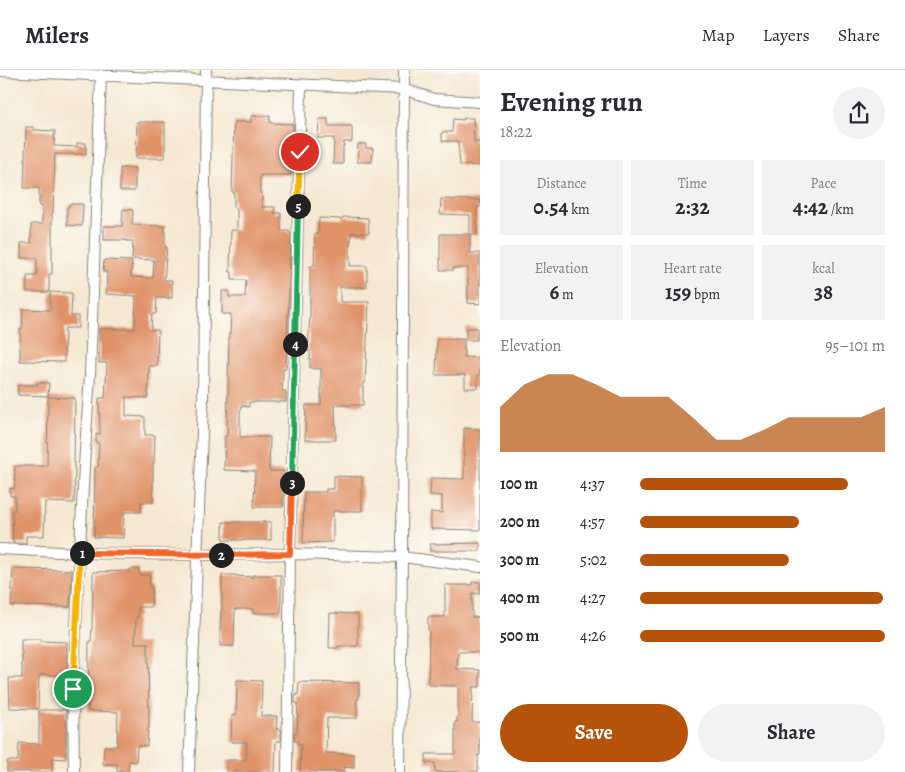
<!DOCTYPE html>
<html lang="en">
<head>
<meta charset="utf-8">
<style>
  body { margin:0; font-family:Alegreya,serif; background:#f2f2f3; color:#2b2b33; height:100vh; display:flex; flex-direction:column; font-size:19px; white-space:nowrap }
  * { box-sizing:border-box; margin:0 }
  p { font-size:16px; color:#7c7c81 }
  .icon { flex:none; width:28px; height:28px; fill:none; stroke:currentColor; stroke-width:2; stroke-linecap:round; stroke-linejoin:round }
  .map { position:relative; flex:1; overflow:hidden }
  .sheet { display:flex; flex-direction:column; background:#fff; width:425px }
  .sheet>* { flex:none }
  .pin { position:absolute; display:grid; place-items:center; width:42px; height:42px; color:#fff; margin:-21px; border:2px solid #fff; border-radius:50%; box-shadow:0 1px 5px #0007 }
  .km { position:absolute; width:25px; height:25px; margin:-12px; border-radius:50%; background:#222; color:#fff; font-size:14px; line-height:25px; text-align:center }
  .round { display:grid; place-items:center; flex:none; width:52px; height:52px; border-radius:26px; background:#f2f2f3 }
  .head { display:flex; align-items:center; justify-content:space-between; height:85px; padding:0 20px }
  h1 { font-size:28px; font-weight:700; line-height:38px }
  .stats { display:grid; grid-template-columns:repeat(3,1fr); gap:8px; height:85px; padding:5px 20px }
  .stats div { display:grid; align-content:center; border-radius:0px; background:#f2f2f3; text-align:center }
  .stats b { font-size:21px; font-weight:700 }
  .stats small { font-size:14px; font-weight:400 }
  .stats p { font-size:14px }
  .chart { height:140px; padding:10px 20px }
  .chart p { display:flex; justify-content:space-between }
  .chart svg { width:100%; height:90px; margin-top:5px; fill:#b45309; opacity:.7 }
  .primary-button { display:flex; gap:10px; margin-top:auto; padding:10px 20px }
  .primary-button a { flex:1; height:58px; border-radius:30px; background:#b45309; color:#fff; font-size:20px; font-weight:700; line-height:58px; text-align:center }
  .primary-button a+a { background:#f2f2f3; color:#2b2b33 }
  ul { padding:0 20px; list-style:none; font-size:16px }
  li { display:grid; grid-template-columns:80px 60px 1fr; align-items:center; height:38px }
  li i { height:12px; border-radius:6px; background:#b45309 }
  header { display:flex; align-items:center; gap:30px; box-sizing:border-box; height:70px; padding:0 25px; background:#fff; border-bottom:1px solid #e1e1e2 }
  header strong { font-size:24px }
  nav { display:flex; gap:28px; margin-inline-start:auto; font-size:18px }
  main { display:flex; flex:1; min-height:0 }
  .map>svg:first-child { display:block }
  .building { fill:#e09268 }
  .lines { fill:none; stroke-linecap:round; stroke-linejoin:round }
  .street-casing { stroke:#888277; stroke-width:12 }
  .street { stroke:#fff; stroke-width:10 }
  .split-1-casing { stroke:#fff; stroke-width:10 }
  .split-2-casing { stroke:#fff; stroke-width:10 }
  .split-3-casing { stroke:#fff; stroke-width:10 }
  .split-4-casing { stroke:#fff; stroke-width:10 }
  .split-5-casing { stroke:#fff; stroke-width:10 }
  .split-6-casing { stroke:#fff; stroke-width:10 }
  .split-1 { stroke:#f5b400; stroke-width:6 }
  .split-2 { stroke:#f0652b; stroke-width:6 }
  .split-3 { stroke:#f0652b; stroke-width:6 }
  .split-4 { stroke:#22a559; stroke-width:6 }
  .split-5 { stroke:#22a559; stroke-width:6 }
  .split-6 { stroke:#f5b400; stroke-width:6 }
</style>
</head>
<body>
<header>
<strong>Milers</strong>
<nav><a>Map</a><a>Layers</a><a>Share</a></nav>
</header>
<main>
<div class="map">
<svg width="480" height="702" viewBox="0 0 480 702">
  <rect width="100%" height="100%" fill="#fdfcf7"/>
  <filter id="ink" filterUnits="userSpaceOnUse"><feTurbulence type="fractalNoise" baseFrequency=".02" numOctaves="2"/><feDisplacementMap in="SourceGraphic" scale="10" xChannelSelector="R" yChannelSelector="G"/><feConvolveMatrix kernelMatrix="1 2 1 2 8 2 1 2 1" color-interpolation-filters="sRGB"/></filter>
  <filter id="wash" filterUnits="userSpaceOnUse"><feTurbulence type="fractalNoise" baseFrequency=".0096" numOctaves="4" result="noise"/><feDisplacementMap in="SourceGraphic" scale="20" xChannelSelector="R" yChannelSelector="G"/><feGaussianBlur stdDeviation="1.12" result="paint"/><feColorMatrix in="noise" values="0 0 0 0 0 0 0 0 0 0 0 0 0 0 0 0 0 1.4 0 .05"/><feComposite in="paint" operator="in"/></filter>
  <g filter="url(#wash)">
    <rect width="100%" height="100%" fill="#f5e8d2"/>
    <g id="blocks">
      <path class="building" d="M251,46H270V53L293,54L291,105H260V123H262V137H275L274,143H281V161H289V163H291L286,299H283L282,321H286V332H249V337L242,336L240,343V367H270L269,401H284L283,437H254L255,401L224,400L225,366H227L229,263H230L231,244H222V221H229V227H245L246,210H232V202H230L231,160H237V138H234V122H232L234,52H251Z
        M464,48H473L474,72H480V96L460,95L458,71H442V62H452L453,49L464,50Z
        M319,49H328V56H352V72H344V76H343V94H333L334,68H318Z
        M137,52H165V88H136Z
        M26,57H34V60L55,61L54,76L77,77V73H86V84H55L53,143H52V204H49V222H27V206H37V188H21V173H31V154H42V136H39V118H24Z
        M358,74H366V78H373L372,92H357Z
        M120,98H135V121H120Z
        M441,129L480,130V137H477V165L470,164V183H480V234L468,233V198H453V200H440V164H470V145L440,144Z
        M69,134H83L82,156L67,155V137H69Z
        M123,139L133,140L132,155L165,156V177H167L164,210H172V228H157L156,244H152L151,260H158L157,296H149L148,328L126,327V346L145,347V365H155L154,393H153V432H141V442H124L123,468L94,467L95,397H98L99,373H96V364H100L99,328H105L107,293H99V259H135L136,226L106,224L107,202H103L104,190L132,191L131,207L153,208L154,190L132,189L133,171H126V170H104V156H122Z
        M343,147L368,148L369,163H351V171H350V196H367V217H340V232H369L365,314H363V335H335L336,370H305L306,335H321V299L310,298V281H308L310,244V196H314L315,164H318L319,148L342,149Z
        M50,222L72,223L71,246H78V258H65L64,292L20,291V259H22L23,239L50,240Z
        M466,258H477V270H466Z
        M437,269H464V287L480,288V305H478V318H465V305H436Z
        M37,313H49L48,326L18,325V315H37Z
        M48,327L75,328L74,398L75,399L74,433L45,432L44,466H26V473H13L12,440H15V426H10V418L14,419L15,396H47Z
        M464,358L480,359V460L431,459V442L442,443V426L430,425L431,408L464,409Z
        M334,406L362,407V441H333V472L303,473L304,422H326V419H334Z
        M223,452H271V470H223Z
        M480,473V481H430V474Z
        M13,499L72,500L70,537L11,536Z
        M130,499H139V505H150L149,517L152,518L151,537H138V547H136L135,573H148L149,658H148L147,676H137L136,692L129,691L128,702H117V694H103L104,676H117L118,642L88,641L89,572H91L92,557L93,502L130,501Z
        M222,505H236V506L253,507V505H281V543H253V539H235L234,576H220V559L221,540H222Z
        M472,512H480V524L472,523V547H480V582H458L457,599L480,600V617H473L472,652H480V685H478V702H435V693H426V684H455V652H457V647H458V616L428,615L429,560H428V547H445V515H472Z
        M330,543L358,544V576H338V578H329Z
        M21,569H41V571L67,572V606L41,604V606H39L38,639L10,638L9,608H22V582H21Z
        M237,610L262,611L261,646H277L276,659H281V671H276L275,702H227V690H246L247,672H231L232,645H236Z
        M299,612L359,613V629H357V648H327L326,683L354,684V698L344,697V702H300L301,674H297V671H294V663H297L298,646L297,633H295V625H298Z
        M39,640H66V689L52,688V702H7V691H18L19,673L39,674Z"/>
    </g>
  </g>
  <g filter="url(#ink)">
    <use href="#blocks" fill-opacity="0" stroke="#888277" stroke-width="1"/>
    <g class="lines">
      <g class="street-casing">
        <path id="street" d="M0,1L403,19L434,29L480,32
          M0,479L80,483L197,485L290,484L402,487L480,497
          M74,702L73,619L84,396L90,305L101,5
          M189,702L203,335L206,0
          M287,702L290,484L301,15
          M400,702L402,487L404,0"/>
      </g>
      <use href="#street" class="street"/>
    </g>
  </g>
  <g class="lines" filter="url(#ink)">
    <g class="split-1-casing">
      <path id="split-1" d="M73,619L80,483H82"/>
    </g>
    <g class="split-2-casing">
      <path id="split-2" d="M82,483L221,485"/>
    </g>
    <g class="split-3-casing">
      <path id="split-3" d="M221,485L290,484L292,413"/>
    </g>
    <g class="split-4-casing">
      <path id="split-4" d="M292,413L295,274"/>
    </g>
    <g class="split-5-casing">
      <path id="split-5" d="M295,274L298,136"/>
    </g>
    <g class="split-6-casing">
      <path id="split-6" d="M298,136L300,82"/>
    </g>
    <use href="#split-1" class="split-1"/>
    <use href="#split-2" class="split-2"/>
    <use href="#split-3" class="split-3"/>
    <use href="#split-4" class="split-4"/>
    <use href="#split-5" class="split-5"/>
    <use href="#split-6" class="split-6"/>
  </g>
</svg>
<div class="pin" style="left:73px;top:619px;background:#1e9e55"><svg class="icon" aria-label="arrive" viewBox="0 0 24 24"><path d="M6 21V4h12l-3 4 3 4H6"/></svg></div>
<div class="pin" style="left:300px;top:82px;background:#d93025"><svg class="icon" aria-label="check" viewBox="0 0 24 24"><path d="M5 12l5 5 9-10"/></svg></div>
<b class="km" style="left:82px;top:483px">1</b>
<b class="km" style="left:221px;top:485px">2</b>
<b class="km" style="left:292px;top:413px">3</b>
<b class="km" style="left:295px;top:274px">4</b>
<b class="km" style="left:298px;top:136px">5</b>
</div>
<section class="sheet">
<div class="head"><div><h1>Evening run</h1><p>18:22</p></div><a class="round"><svg class="icon" aria-label="share" viewBox="0 0 24 24"><path d="M12 15V3M7 8l5-5 5 5M5 13v7h14v-7"/></svg></a></div>
<div class="stats">
<div><p>Distance</p><b>0.54<small> km</small></b></div>
<div><p>Time</p><b>2:32</b></div>
<div><p>Pace</p><b>4:42<small> /km</small></b></div>
</div>
<div class="stats">
<div><p>Elevation</p><b>6<small> m</small></b></div>
<div><p>Heart rate</p><b>159<small> bpm</small></b></div>
<div><p>kcal</p><b>38</b></div>
</div>
<div class="chart"><p><span>Elevation</span>95–101 m</p>
<svg viewBox="0 0 160 44" preserveAspectRatio="none"><path d="M0 44V22L10 11L20 6L30 6L40 11L50 17L60 17L70 17L80 27L90 38L100 38L110 33L120 27L130 27L140 27L150 27L160 22V44z"/></svg>
</div>
<ul>
<li><b>100 m</b>4:37<i style="width:85%"></i></li>
<li><b>200 m</b>4:57<i style="width:65%"></i></li>
<li><b>300 m</b>5:02<i style="width:61%"></i></li>
<li><b>400 m</b>4:27<i style="width:99%"></i></li>
<li><b>500 m</b>4:26<i style="width:100%"></i></li>
</ul>
<div class="primary-button"><a>Save</a><a>Share</a></div>
</section>
</main>
</body>
</html>
